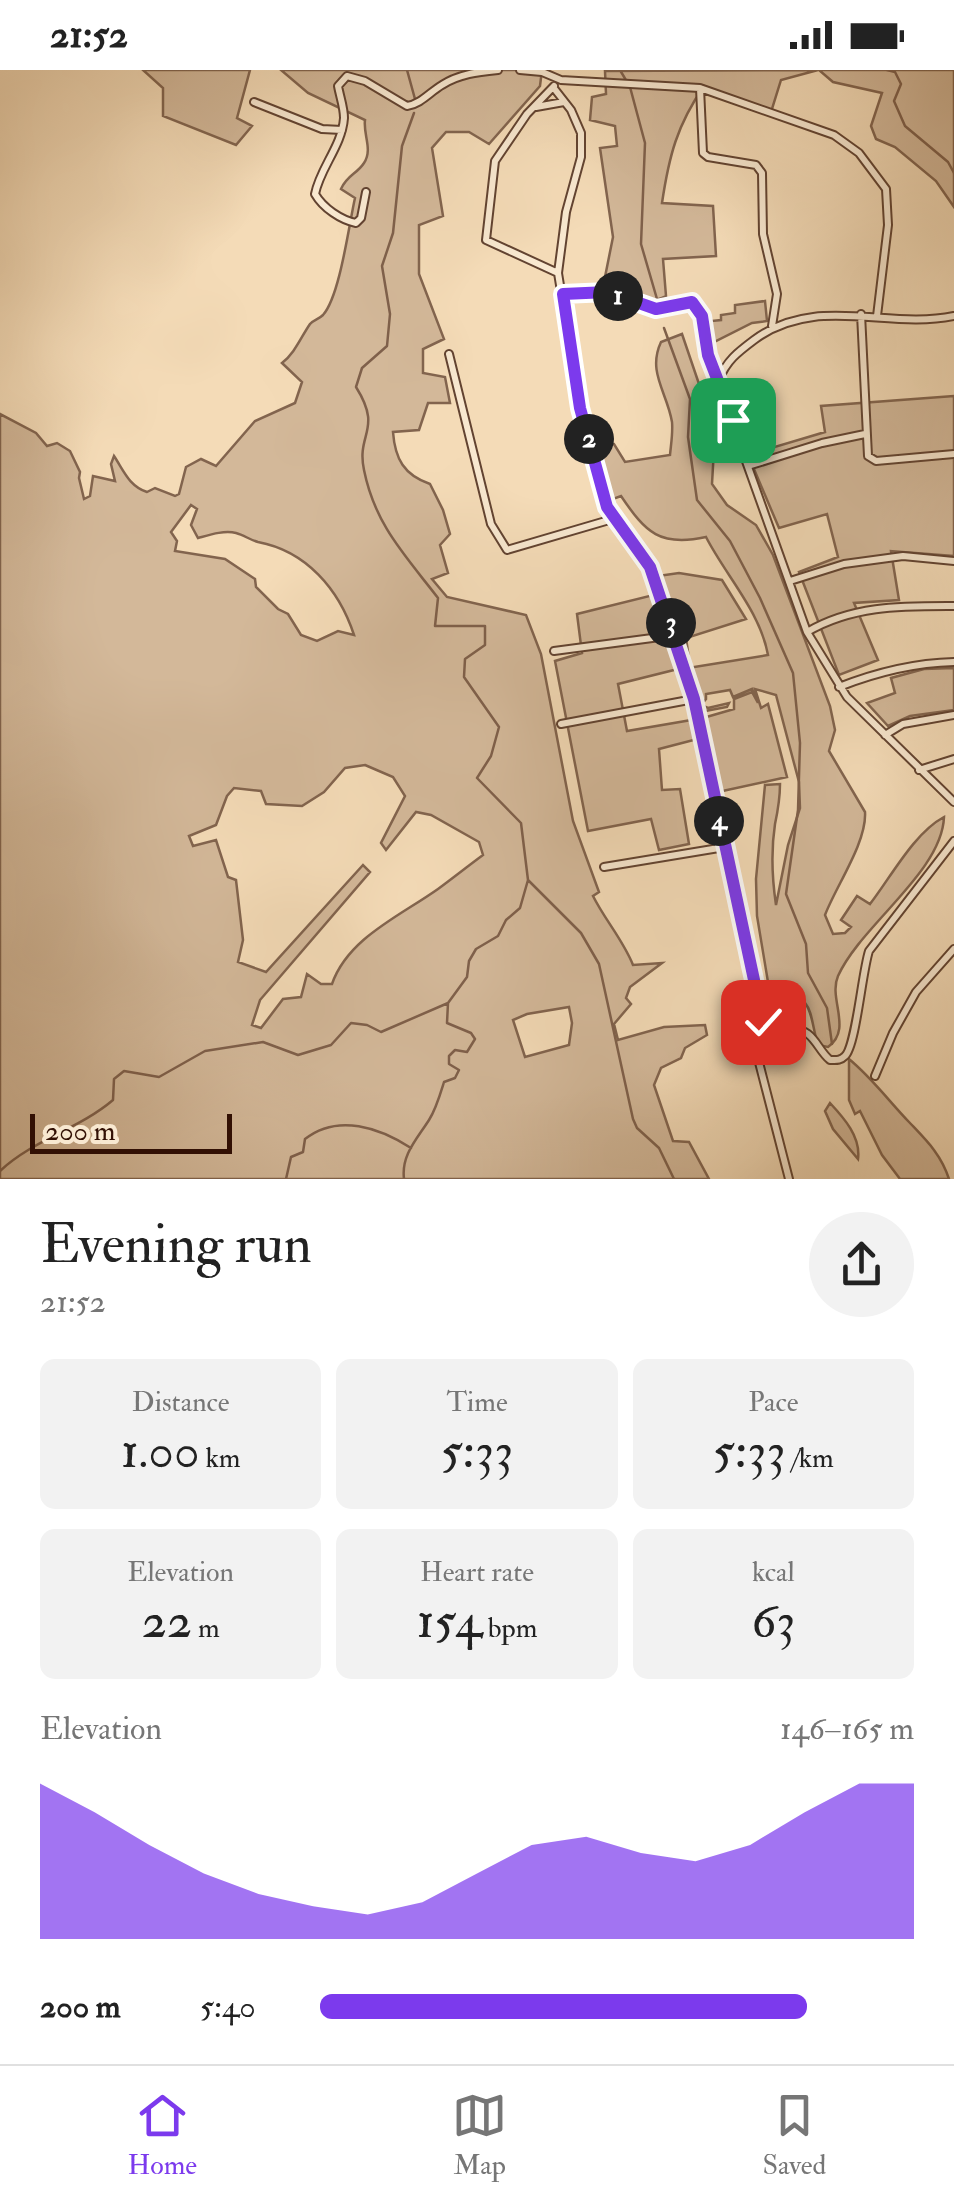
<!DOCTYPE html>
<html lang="en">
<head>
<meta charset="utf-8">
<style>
  body { margin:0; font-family:"IM FELL Double Pica",serif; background:#f2f2f2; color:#222; height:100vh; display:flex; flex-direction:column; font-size:38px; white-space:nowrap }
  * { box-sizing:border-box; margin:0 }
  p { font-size:32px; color:#767676 }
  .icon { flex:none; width:55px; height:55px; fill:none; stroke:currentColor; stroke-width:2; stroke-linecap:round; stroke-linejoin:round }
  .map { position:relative; height:1109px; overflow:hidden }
  .side { display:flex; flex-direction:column; background:#fff; flex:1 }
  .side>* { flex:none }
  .scale { position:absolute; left:30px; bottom:25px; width:202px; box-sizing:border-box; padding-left:10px; border:5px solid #321004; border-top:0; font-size:28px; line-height:35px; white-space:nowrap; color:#321004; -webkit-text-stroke:8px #f8e8d0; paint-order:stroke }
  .pin { position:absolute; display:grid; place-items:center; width:85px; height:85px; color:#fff; margin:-42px; border-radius:20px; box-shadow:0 5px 15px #0006 }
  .km { position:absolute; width:50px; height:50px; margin:-25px; border-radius:50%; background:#222; color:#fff; font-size:28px; line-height:50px; text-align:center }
  .round { display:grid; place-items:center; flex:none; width:105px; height:105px; border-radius:52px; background:#f2f2f2 }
  .summary { display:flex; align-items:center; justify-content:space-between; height:170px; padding:0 40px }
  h1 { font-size:55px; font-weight:600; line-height:75px }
  .figures { display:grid; grid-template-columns:repeat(3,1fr); gap:15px; height:170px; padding:10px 40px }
  .figures div { display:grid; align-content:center; border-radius:15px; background:#f2f2f2; text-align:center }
  .figures b { font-size:50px; font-weight:600 }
  .figures small { font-size:28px; font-weight:400 }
  .figures p { font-size:28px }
  .chart { height:280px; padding:20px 40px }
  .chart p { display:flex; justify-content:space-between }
  .chart svg { width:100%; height:180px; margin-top:10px; fill:#7c3aed; opacity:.7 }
  ul { padding:0 40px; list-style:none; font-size:32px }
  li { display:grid; grid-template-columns:160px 120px 1fr; align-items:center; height:75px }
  li i { height:25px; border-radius:12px; background:#7c3aed }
  .status { display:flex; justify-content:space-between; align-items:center; height:70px; padding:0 50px; background:#fff; direction:ltr }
  .status svg { height:28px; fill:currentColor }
  .tabs { display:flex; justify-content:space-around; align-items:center; height:140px; border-top:2px solid #e0e0e0; background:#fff; font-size:28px; color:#767676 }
  .tabs a { display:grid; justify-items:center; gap:5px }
  .tabs .current { color:#7c3aed }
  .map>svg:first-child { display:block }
  .green { fill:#d3b899; stroke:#82644e; stroke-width:2.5; fill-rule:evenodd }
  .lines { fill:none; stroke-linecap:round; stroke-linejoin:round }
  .stream { stroke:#7f604b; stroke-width:2.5 }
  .minor-casing { stroke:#624331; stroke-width:10 }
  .minor { stroke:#f8e8d0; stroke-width:6 }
  .route-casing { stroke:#fff; stroke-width:20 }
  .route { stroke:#7c3aed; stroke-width:12 }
</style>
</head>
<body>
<div class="status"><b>21:52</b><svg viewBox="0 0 49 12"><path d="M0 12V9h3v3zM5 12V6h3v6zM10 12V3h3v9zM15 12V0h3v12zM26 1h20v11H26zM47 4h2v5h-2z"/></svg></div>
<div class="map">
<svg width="954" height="1109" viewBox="0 0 954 1109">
  <rect width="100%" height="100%" fill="#f4dbb7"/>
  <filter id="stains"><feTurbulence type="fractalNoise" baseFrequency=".002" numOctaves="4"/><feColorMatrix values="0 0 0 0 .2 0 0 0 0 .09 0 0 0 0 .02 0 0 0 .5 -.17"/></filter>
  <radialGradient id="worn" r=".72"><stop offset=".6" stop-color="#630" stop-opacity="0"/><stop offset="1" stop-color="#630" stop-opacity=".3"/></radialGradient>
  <path class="green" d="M143,0H250L237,48L252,56L236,75L163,46V18Z
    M281,0H542L540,16L489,74L469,62H446L432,78L443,146L419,155V204L444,269L423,279V303L445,307L450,333H428L419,360L393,362C395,389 404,405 430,414L443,440L450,464L440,475L448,503L432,509L447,527L526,545L541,584L573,751L599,822L593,826C605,850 623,870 633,895L662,893L630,917L626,928L631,934L614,954L618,970L664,957L705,955L707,965L685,978L681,988L661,998L654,1015L673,1071L689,1072L709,1109H0V344L36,363L47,376L57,373L70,381L80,402L79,408L84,429L90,426L93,406L115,411L111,394L114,386C124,401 129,416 147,422L155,418L175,426L179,424L186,397L201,389L216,396L255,351L295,333L302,312L282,293C295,283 301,267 310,254C313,250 319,249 323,245C340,226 349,154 355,128L341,119C347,105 357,104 364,93C373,79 363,65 365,50L308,23ZM191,435L197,439L191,455L198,468C209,465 224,460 236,463C244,465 250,470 258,472C306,481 339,519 354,565L338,561L317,571L301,565L288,544L278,539L256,517L255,509L225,489L175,481L177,471L171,462ZM365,695L393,707L405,726L381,773L386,780L416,742L431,745L479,772L483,785C468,796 453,808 438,819C400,846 348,868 332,914H321L307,904L301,927L283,929L261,958L252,955L260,930L370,802L363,795L266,902L238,892L243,870L236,810L228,807L216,770L193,776L189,766L216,755L227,726L234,718L261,721L266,734L302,736L324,722L345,698ZM569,937L572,953L569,975L525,987L513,950L527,944Z
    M818,0L781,10L771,42L704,16C677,55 669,86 662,133L713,136L716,186L663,189L666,226C642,238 621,226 605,207L613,167L600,78L617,76L615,56L590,50L592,27L606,24L605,1Z
    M819,0H954V137L936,111L895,77L876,69L871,56L882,23L833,12Z
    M765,231L767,251L752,253L714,272L711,251L721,250V245L735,243V235Z
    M682,264L715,361L712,414L727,435L756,455L773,485L830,636L835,660L829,681L865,742C867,772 836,816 825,845L833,864L845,863L851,857L841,850L857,826L870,834C891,807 914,763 944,747C942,802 861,855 838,906C828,929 853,959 828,977L818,975C809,947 815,922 778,926L769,918L757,846L756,809L765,715L780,714C780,729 778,740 775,754C771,780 772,808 776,835L788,775L800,738L799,712L776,625L755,619L761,638L768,634L787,707L718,722L705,667L659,679L662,720L680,719L689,774L659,780L651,749L588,761L555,591L582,583L577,544L658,524L651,507L679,503L722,510L746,549L686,568L690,596L618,614L627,661L703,648L734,639V629L752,622L758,633L752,619L733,627L730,620L706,624V629L701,635L708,638L729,633L727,637L700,642L688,598L768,585C760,541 726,506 706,467C660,477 646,463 621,426L605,432L586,377L614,374L625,392L670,385C671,374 673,363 672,352C667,322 647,302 661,272Z
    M954,326V486L891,481L899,530L854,533L878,590L839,605L799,502L838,487L827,444L779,458L748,385L825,362L821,336Z
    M954,598V640L910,646L888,656L867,633L895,623L891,608L924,599Z
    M849,989C872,1008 888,1030 909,1052C926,1070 941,1084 949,1109H900L882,1085L860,1041L855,1044L849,1030Z
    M830,1033C844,1048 861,1067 858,1089L833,1059L825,1041Z"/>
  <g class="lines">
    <path class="stream" d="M407,0L415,29
      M620,0L630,17L645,73L641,174L657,229
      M887,0L895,2L901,14L894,31L905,56L948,92L954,103
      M664,258L690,329L688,367L697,430L730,471L760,528L793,603L800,673L798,740L786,824L806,874L808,903L827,938L832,974
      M528,810L581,863L599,894L633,1049L637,1058L659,1078L674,1109
      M0,1101C33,1070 79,1059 113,1030L114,1009L124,1001L159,1007L205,981L263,972L298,985L331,975L351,953L367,955L381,962L448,933
      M286,1109L291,1087L303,1082L305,1069C338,1043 380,1058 411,1078
      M404,1109C401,1085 417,1069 429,1050C436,1039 440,1025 444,1012L455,1008L459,1000L449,994V986L455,980L467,982L475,969L471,963L447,953L448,933L467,907L469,891L476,879L498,866L506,850L520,838L528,810L521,753L477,708L491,686L499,657L464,607L465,589L485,575V556H435L438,528C405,485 375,455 364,400C356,363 383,360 356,317L362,298L387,276L390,244L382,196L393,163L402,76L414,43"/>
    <g class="minor-casing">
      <path id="minor" d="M520,0L542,2L561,10L700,18L834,65L859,83L886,119L888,155L877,246
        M554,16L527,44L495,91L486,170L558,203
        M553,17L571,40L581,63V87L566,142L558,203L580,338L607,437L651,497L675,565L694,629L758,938L769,964
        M700,18L703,83L708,87L756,95L762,103L763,164L777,224L772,256
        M254,32L322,59L342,60
        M536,37L564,32
        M366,122L361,148L356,153C341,150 323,138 315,124C320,98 342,76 344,48C344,37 340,27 338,16L347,6L365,11L407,36C421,34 430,22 442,15C459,4 478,2 498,0
        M563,224L608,222L656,239L693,232L702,246L708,285L807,562L847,627L954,732
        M861,244L868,386L876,391L954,384
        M449,284L491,454L507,480L616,448
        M719,310C726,291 738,282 754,270C815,224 887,260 954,246
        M748,396L822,373L865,364
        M790,511L844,494L903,486L954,491
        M807,562C853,535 902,536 954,536
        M554,581L675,565
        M839,617C877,602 913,593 954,592
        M561,654L694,629
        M885,665L903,654L954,645
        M919,700L954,689
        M604,797L725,777
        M875,1006L893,963L916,922L954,879
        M789,1109L754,973C765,962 795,954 808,964C817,971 821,983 830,990C836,990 840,991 845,986C856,976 862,902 869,881L954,771"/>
    </g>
    <use href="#minor" class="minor"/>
  </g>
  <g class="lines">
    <g class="route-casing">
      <path id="route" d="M733,350L708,285L702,246L692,232L656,239L608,222L563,224L580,338L607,437L650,497L694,629L763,952"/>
    </g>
    <use href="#route" class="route"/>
  </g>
  <rect width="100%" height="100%" filter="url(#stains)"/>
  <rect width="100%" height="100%" fill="url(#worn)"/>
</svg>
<div class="scale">200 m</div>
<div class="pin" style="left:733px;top:350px;background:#1e9e55"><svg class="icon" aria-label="arrive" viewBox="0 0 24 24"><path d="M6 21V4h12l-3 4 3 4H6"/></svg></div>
<div class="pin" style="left:763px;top:952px;background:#d93025"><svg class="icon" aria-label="check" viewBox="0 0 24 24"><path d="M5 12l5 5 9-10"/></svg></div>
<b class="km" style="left:618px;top:226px">1</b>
<b class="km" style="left:589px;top:369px">2</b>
<b class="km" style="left:671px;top:553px">3</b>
<b class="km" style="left:719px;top:751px">4</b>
</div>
<section class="side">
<div class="summary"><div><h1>Evening run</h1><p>21:52</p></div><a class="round"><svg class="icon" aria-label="share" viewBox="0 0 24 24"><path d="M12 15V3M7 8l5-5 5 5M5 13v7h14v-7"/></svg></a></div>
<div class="figures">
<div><p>Distance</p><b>1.00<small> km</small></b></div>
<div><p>Time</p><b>5:33</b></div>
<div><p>Pace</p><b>5:33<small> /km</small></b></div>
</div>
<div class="figures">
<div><p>Elevation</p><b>22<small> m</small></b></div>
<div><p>Heart rate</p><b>154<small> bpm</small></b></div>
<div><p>kcal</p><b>63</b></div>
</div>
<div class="chart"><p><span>Elevation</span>146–165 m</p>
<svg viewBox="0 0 160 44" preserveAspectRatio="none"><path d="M0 44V6L10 13L20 21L30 28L40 33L50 36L60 38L70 35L80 28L90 21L100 19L110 23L120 25L130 21L140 13L150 6L160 6V44z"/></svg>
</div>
<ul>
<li><b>200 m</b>5:40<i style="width:82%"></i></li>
</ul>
</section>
<nav class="tabs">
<a class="current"><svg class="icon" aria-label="home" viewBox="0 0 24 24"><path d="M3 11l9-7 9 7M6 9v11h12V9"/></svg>Home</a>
<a><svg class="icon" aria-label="map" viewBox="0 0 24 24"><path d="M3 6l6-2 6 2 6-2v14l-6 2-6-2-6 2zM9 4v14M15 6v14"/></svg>Map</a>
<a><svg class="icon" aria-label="saved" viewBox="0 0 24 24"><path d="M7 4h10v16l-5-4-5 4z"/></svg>Saved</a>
</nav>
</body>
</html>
